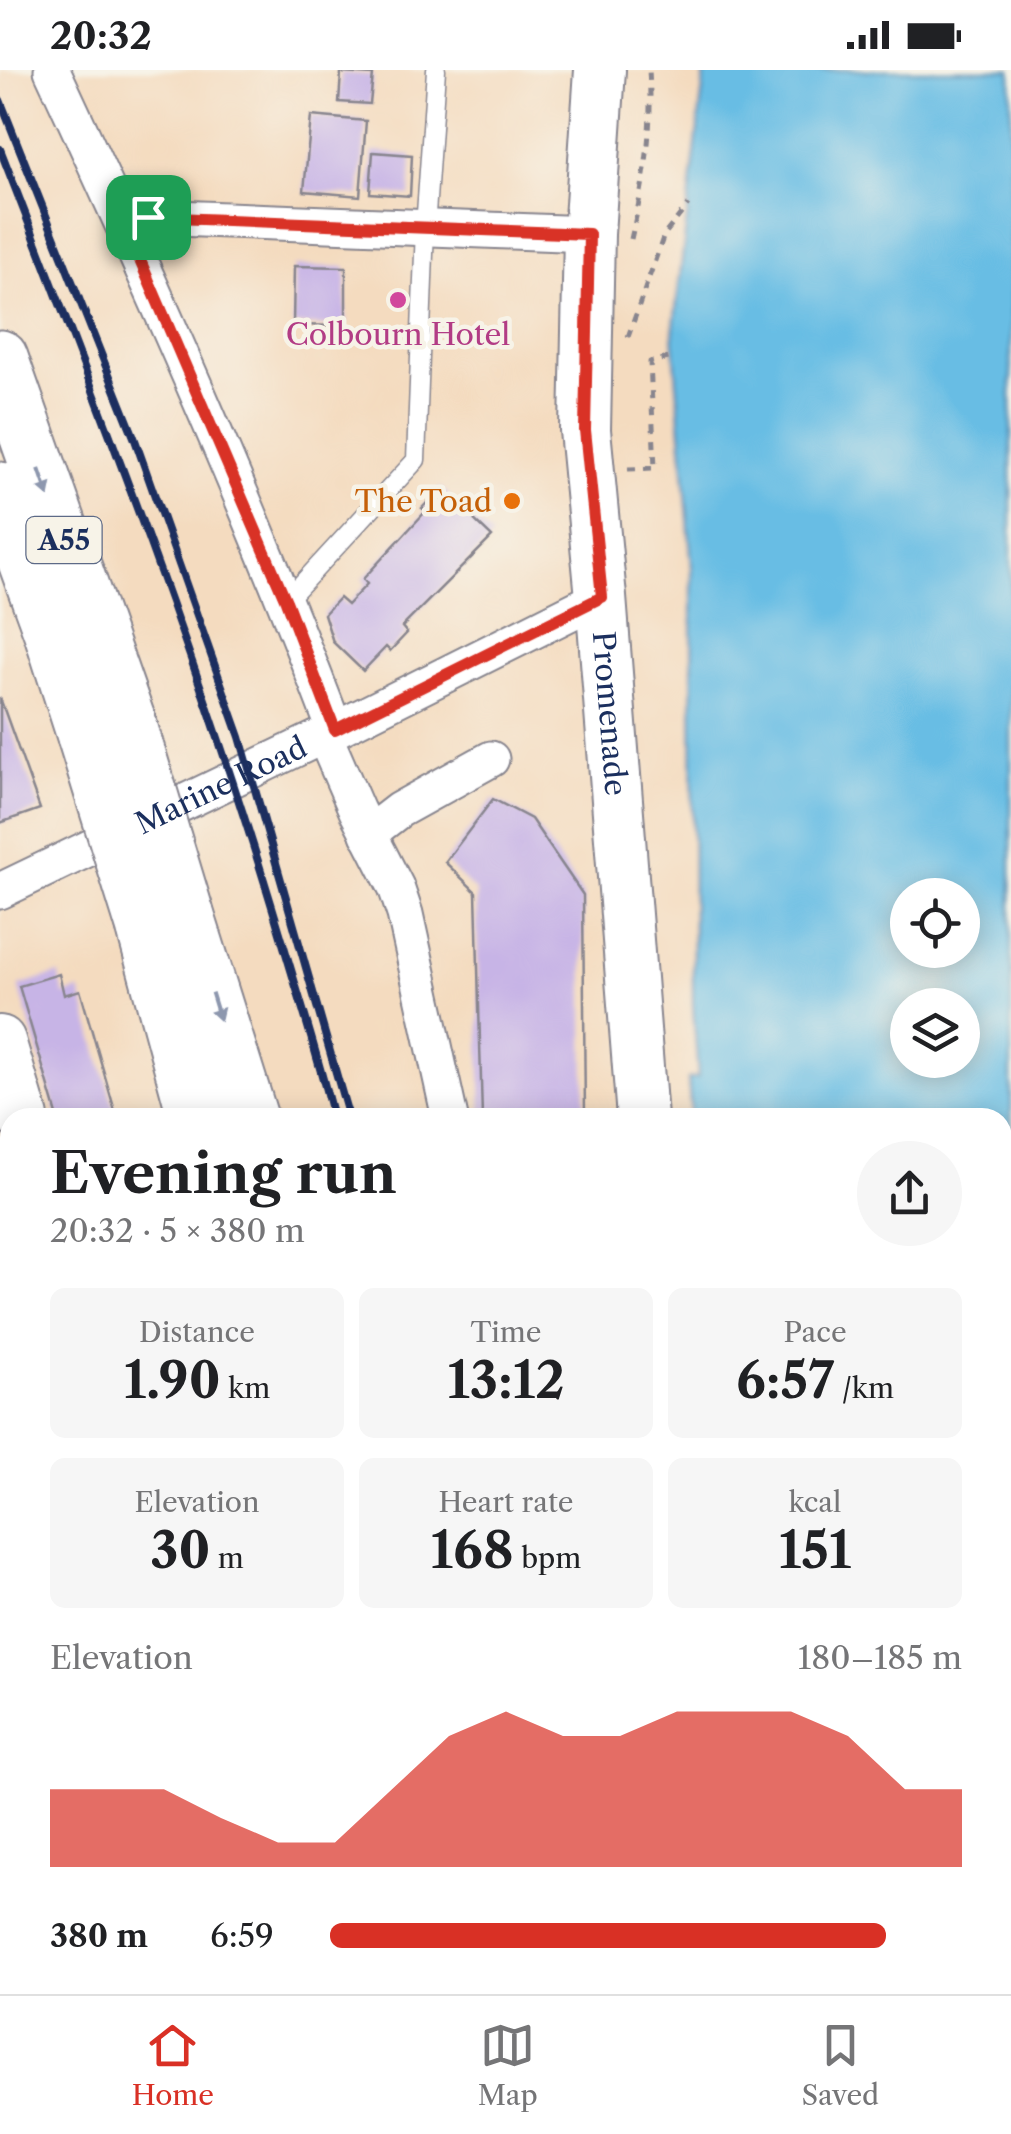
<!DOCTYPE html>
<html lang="en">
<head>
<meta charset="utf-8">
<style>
  body { margin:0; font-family:"Libre Caslon Text",serif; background:#f6f6f6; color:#202124; height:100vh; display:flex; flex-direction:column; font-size:38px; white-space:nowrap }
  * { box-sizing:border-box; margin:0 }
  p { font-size:32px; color:#757577 }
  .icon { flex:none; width:55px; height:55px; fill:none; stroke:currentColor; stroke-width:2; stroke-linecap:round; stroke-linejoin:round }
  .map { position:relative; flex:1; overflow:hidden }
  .details { position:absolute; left:0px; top:1038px; width:1012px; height:888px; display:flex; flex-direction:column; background:#fff; border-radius:30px 30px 0 0; box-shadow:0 5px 25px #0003 }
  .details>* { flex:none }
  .buttons { position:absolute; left:890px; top:808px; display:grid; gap:20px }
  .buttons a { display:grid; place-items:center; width:90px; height:90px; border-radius:50%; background:#fff; box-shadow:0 5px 25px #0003; font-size:50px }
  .pin { position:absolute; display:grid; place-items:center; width:85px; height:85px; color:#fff; margin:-42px; border-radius:20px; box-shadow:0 5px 15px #0006 }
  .round { display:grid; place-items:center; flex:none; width:105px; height:105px; border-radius:52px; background:#f6f6f6 }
  .headline { display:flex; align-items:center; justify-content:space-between; height:170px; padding:0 50px }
  h1 { font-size:55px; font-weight:700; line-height:75px }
  .figures { display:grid; grid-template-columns:repeat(3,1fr); gap:15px; height:170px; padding:10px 50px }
  .figures div { display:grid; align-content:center; border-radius:15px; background:#f6f6f6; text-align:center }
  .figures b { font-size:50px; font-weight:700 }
  .figures small { font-size:28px; font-weight:400 }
  .figures p { font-size:28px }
  .chart { height:280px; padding:20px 50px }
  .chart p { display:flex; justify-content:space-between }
  .chart svg { width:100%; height:180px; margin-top:10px; fill:#d93025; opacity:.7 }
  ul { padding:0 50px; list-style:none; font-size:32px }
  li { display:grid; grid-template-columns:160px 120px 1fr; align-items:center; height:75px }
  li i { height:25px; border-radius:12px; background:#d93025 }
  .status { display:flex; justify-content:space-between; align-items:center; height:70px; padding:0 50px; background:#fff; direction:ltr }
  .status svg { height:28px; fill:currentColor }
  .dock { display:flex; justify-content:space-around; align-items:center; height:140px; border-top:2px solid #e0e0e0; background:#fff; font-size:28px; color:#757577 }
  .dock a { display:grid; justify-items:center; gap:5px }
  .dock .on { color:#d93025 }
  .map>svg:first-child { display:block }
  .water { fill:#68bde4; stroke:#4276a1; stroke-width:2.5; fill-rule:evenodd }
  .building { fill:#c7b4e6 }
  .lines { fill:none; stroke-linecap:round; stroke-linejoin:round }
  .lane-casing { stroke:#88858e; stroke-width:21 }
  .street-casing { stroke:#88858e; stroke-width:39 }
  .secondary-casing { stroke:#88858e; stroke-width:54 }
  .highway-casing { stroke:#88858e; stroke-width:59 }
  .path { stroke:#88858e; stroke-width:5; stroke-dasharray:8 8; stroke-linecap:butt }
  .lane { stroke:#fff; stroke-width:18 }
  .street { stroke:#fff; stroke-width:35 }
  .secondary { stroke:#fff; stroke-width:50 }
  .highway { stroke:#fff; stroke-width:55 }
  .rail { stroke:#1b2f5e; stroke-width:8 }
  .highway-bridge-casing { stroke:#88858e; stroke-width:59; stroke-linecap:butt }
  .highway-bridge { stroke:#fff; stroke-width:55 }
  .oneway { fill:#8d97ae }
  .route-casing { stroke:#fff; stroke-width:20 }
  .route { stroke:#d93025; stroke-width:12 }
  .hotel-dot { fill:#d1479c; stroke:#f7f3e8; stroke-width:4 }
  .food-dot { fill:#e8710a; stroke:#f7f3e8; stroke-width:4 }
  .labels { text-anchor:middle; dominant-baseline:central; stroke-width:9; stroke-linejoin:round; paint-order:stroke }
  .shield { fill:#f7f3e8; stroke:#5d6a87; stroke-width:2.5 }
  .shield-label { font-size:28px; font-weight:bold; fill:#1b2f5e }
  .hotel-label { font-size:30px; fill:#b23c85; stroke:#f7f3e8 }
  .food-label { font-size:30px; fill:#c56008; stroke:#f7f3e8; text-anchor:end }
  .street-label { font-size:30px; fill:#1b2f5e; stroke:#f7f3e8 }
</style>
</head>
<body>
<div class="status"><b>20:32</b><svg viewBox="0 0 49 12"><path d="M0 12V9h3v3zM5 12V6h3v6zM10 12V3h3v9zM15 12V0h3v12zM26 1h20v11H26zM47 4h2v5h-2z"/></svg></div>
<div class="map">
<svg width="1011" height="1924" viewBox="0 0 1011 1924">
  <rect width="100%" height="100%" fill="#f7f3e8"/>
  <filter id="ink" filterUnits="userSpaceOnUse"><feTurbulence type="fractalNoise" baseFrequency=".01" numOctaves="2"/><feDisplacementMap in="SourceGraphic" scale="20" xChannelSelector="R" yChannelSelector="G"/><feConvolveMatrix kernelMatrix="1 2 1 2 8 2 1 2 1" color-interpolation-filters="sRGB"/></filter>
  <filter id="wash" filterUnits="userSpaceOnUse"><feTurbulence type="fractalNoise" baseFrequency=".0048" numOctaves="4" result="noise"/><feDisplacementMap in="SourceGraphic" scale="40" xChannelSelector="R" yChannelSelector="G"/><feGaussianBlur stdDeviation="2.25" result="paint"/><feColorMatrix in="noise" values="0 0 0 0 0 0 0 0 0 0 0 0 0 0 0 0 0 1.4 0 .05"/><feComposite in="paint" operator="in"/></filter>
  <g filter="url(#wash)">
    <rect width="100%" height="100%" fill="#f4dbbf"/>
    <path class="water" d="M705,0H1011V1924H795L794,1915H1002V1048L691,1047L688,1009L698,1007L693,935L692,498L673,264ZM908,825H962V880H908ZM908,935H962V990H908Z"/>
    <g id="blocks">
      <path class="building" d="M341,3L373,5L370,34L339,32Z
        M311,46L366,51L360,126L304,121Z
        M373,82L412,85L410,126L370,123Z
        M294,196L346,197V256L293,255Z
        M441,418L492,467L402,557L407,563L390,581L386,577L363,601L333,572L324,544L339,528L347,535L367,514L363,509L426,441L422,438Z
        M0,628L40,739L0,753Z
        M493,729L531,749L583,825L585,1048H482L476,822L445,792Z
        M59,904L64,925L80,920L117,1048H58L19,916Z
        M10,1869V1917L3,1920L0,1873Z"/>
    </g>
  </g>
  <g filter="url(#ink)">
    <use href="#blocks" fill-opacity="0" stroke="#88858e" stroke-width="2.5"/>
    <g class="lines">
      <g class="lane-casing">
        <path id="lane" d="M286,531L416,390L425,158L436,0
          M231,1915V1924"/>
      </g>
      <g class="street-casing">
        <g id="street">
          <path d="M52,0C153,217 250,436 335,660"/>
          <path d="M123,153L148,147L589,164"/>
          <path d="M324,665L357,741L396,817L405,844L450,1048"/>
          <path d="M368,764L399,740L491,689"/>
          <path id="s1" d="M0,821L335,660L601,527"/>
          <path d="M0,1427L10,1423"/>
          <path d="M0,1797L10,1794"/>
        </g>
      </g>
      <g class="secondary-casing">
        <g id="secondary">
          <path id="s2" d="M600,0L589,164L585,360L601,527L642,1048"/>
          <path d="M0,971L23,1048"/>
          <path d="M185,1915L186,1924"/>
          <path d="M710,1915V1924"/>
        </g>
      </g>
      <g class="highway-casing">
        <path id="highway" d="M0,288L128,652
          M0,420L52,563L85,666
          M186,844L250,1048
          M144,856L196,1048
          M365,1915L366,1924
          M415,1915L417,1924"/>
      </g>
      <path class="path" d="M631,169C645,108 653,64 649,0
        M628,267L664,165L688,135
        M628,399L655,398L650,292L674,287
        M768,1915L769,1924"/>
      <use href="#lane" class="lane"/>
      <use href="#street" class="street"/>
      <use href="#secondary" class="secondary"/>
      <use href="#highway" class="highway"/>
      <path class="rail" d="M0,30L134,367L240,667L349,1048
        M0,79C102,341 203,603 283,873C300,931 319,989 333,1048
        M483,1915L484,1924"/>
      <g class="highway-bridge-casing">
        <path id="highway-bridge" d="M128,652L186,844
          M85,666L144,856"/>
      </g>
      <use href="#highway-bridge" class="highway-bridge"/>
    </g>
    <defs><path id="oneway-solid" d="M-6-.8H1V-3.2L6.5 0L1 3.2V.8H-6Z" transform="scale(2.5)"/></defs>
    <g class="oneway">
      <use href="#oneway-solid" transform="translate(44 413) rotate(71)"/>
      <use href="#oneway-solid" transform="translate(216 937) rotate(73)"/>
    </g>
  </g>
  <g class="lines" filter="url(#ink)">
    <g class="route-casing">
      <path id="route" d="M148,147L589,164L585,360L602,527L335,660L286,531L124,153Z"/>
    </g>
    <use href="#route" class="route"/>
  </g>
  <circle class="hotel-dot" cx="398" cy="230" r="10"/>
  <circle class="food-dot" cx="512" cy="431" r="10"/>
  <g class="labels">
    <rect class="shield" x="26.5" y="447" width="75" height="46" rx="8"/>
    <g class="shield-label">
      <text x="64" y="470">A55</text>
    </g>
    <g class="hotel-label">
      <text x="398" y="264">Colbourn Hotel</text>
    </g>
    <g class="food-label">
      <text x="492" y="431">The Toad</text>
    </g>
    <g class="street-label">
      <text stroke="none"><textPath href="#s2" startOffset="645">Promenade</textPath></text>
      <text stroke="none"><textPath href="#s1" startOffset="245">Marine Road</textPath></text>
    </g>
  </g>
</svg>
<div class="buttons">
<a><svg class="icon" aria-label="locate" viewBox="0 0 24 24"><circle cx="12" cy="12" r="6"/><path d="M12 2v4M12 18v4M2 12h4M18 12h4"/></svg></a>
<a><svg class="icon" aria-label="layers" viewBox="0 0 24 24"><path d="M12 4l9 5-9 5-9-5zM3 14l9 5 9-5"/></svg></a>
</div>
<div class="pin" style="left:148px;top:147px;background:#1e9e55"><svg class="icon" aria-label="arrive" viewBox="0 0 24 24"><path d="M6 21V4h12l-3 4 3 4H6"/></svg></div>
<section class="details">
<div class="headline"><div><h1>Evening run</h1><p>20:32 · 5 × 380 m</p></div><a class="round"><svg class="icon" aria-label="share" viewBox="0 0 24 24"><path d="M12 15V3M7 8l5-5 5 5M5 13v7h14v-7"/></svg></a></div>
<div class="figures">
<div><p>Distance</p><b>1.90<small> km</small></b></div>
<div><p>Time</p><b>13:12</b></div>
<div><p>Pace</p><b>6:57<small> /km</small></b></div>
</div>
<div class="figures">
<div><p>Elevation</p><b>30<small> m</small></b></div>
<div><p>Heart rate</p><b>168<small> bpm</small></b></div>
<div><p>kcal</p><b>151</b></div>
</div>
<div class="chart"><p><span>Elevation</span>180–185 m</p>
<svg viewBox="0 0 160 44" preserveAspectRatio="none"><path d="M0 44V25L10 25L20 25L30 32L40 38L50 38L60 25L70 12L80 6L90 12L100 12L110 6L120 6L130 6L140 12L150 25L160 25V44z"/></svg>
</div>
<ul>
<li><b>380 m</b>6:59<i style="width:88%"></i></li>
</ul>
</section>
</div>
<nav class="dock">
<a class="on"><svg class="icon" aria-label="home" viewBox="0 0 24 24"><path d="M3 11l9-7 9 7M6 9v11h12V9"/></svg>Home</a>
<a><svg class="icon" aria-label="map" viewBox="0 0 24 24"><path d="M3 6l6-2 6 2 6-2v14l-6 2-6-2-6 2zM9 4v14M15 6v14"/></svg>Map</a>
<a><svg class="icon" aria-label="saved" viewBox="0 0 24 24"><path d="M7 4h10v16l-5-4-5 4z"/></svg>Saved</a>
</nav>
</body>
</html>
